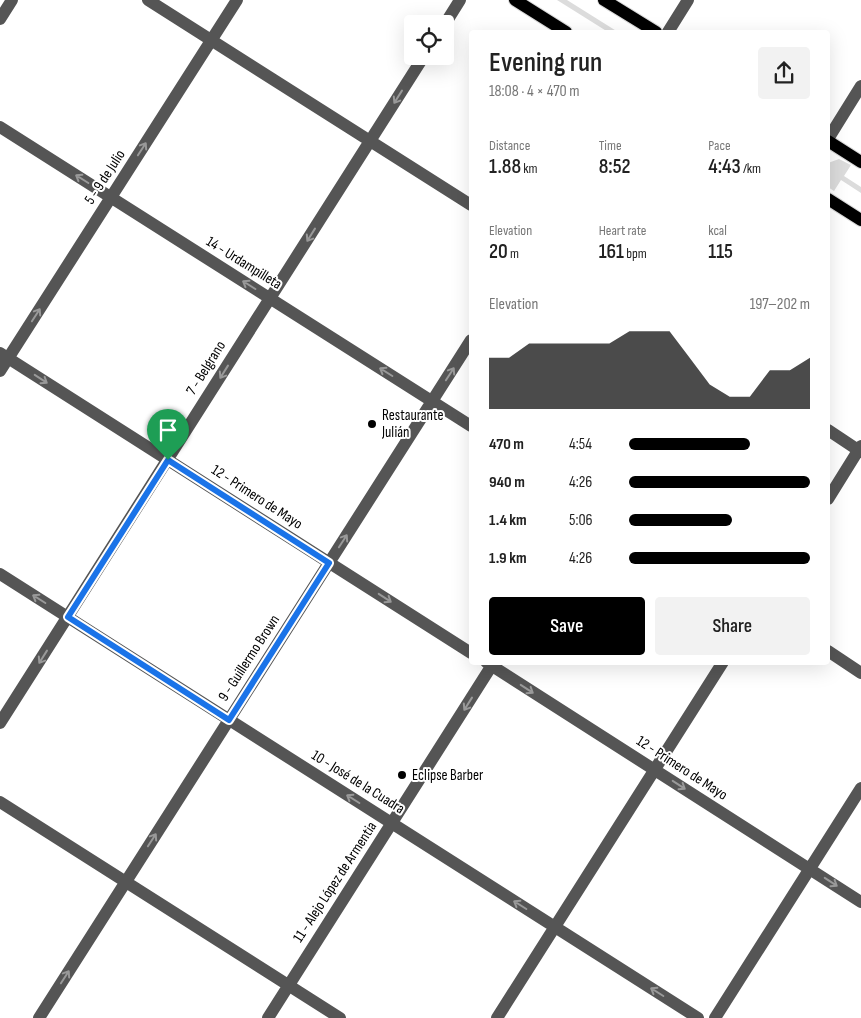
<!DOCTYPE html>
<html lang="en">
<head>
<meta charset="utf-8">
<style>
  body { margin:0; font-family:"Sofia Sans Condensed",sans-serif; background:#f2f2f2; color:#222; height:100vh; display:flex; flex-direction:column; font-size:19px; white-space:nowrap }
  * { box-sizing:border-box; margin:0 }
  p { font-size:16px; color:#767676 }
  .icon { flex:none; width:28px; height:28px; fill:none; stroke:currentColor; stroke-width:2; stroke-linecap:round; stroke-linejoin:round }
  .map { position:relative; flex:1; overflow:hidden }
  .sheet { position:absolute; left:469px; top:30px; width:361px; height:635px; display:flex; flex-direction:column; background:#fff; border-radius:5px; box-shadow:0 5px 20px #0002 }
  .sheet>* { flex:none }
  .tools { position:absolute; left:404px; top:15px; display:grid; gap:10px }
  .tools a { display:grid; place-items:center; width:50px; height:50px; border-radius:5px; background:#fff; box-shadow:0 5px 20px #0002; font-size:25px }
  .pin { position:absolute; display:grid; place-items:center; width:42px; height:42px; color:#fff; margin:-51px -21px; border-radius:50% 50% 50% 0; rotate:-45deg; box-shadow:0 0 5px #0007 }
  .pin .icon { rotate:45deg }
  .round { display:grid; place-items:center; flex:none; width:52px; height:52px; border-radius:5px; background:#f2f2f2 }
  .overview { display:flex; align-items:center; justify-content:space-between; height:85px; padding:0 20px }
  h1 { font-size:28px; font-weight:600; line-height:38px }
  .figures { display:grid; grid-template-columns:repeat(3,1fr); gap:8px; height:85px; padding:5px 20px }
  .figures div { display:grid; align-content:center }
  .figures b { font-size:21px; font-weight:600 }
  .figures small { font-size:14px; font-weight:400 }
  .figures p { font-size:14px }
  .chart { height:140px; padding:10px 20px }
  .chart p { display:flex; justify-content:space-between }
  .chart svg { width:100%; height:90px; margin-top:5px; fill:#000; opacity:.7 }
  .cta { display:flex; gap:10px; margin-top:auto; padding:10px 20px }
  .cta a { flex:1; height:58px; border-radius:5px; background:#000; color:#fff; font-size:20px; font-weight:600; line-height:58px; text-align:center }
  .cta a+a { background:#f2f2f2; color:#222 }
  ul { padding:0 20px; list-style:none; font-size:16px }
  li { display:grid; grid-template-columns:80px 60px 1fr; align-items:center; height:38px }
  li i { height:12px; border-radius:6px; background:#000 }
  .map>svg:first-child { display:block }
  .green { fill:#dcdcdc }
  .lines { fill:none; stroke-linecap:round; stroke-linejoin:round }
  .major-casing { stroke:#dbdbdb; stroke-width:14 }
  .minor { stroke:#555; stroke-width:12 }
  .major { stroke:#000; stroke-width:12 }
  .oneway { stroke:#999 }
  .route-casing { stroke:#fff; stroke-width:10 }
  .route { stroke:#1a73e8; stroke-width:6 }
  .poi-dot { fill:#000; stroke:#fff; stroke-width:2 }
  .labels { text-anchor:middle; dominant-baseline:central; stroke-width:4; stroke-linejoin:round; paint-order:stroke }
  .street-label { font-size:15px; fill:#000; stroke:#fff }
  .poi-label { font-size:15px; fill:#000; stroke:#fff; text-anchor:start }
</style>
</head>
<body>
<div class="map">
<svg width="861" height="1018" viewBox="0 0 861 1018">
  <rect width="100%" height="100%" fill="#fff"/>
  <path class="green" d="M557,0H567L618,32H608Z
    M839,159L851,165L844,176L861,187V193L841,180L834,191L828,187V163Z"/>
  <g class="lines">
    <g class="major-casing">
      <path id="major" d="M515,0L566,32
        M604,0L656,32
        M828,141L861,162
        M828,199L861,220"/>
    </g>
    <path class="minor" d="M148,0L471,205
      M0,19L12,0
      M445,24L460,0
      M668,32L688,0
      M0,127L471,426
      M828,139L861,86
      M0,353L471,653
      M0,371L237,0
      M828,430L861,452
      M828,499L861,446
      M0,574L698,1018
      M828,651L861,673
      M486,662L861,902
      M0,723L424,56
      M0,802L340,1018
      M39,1018L471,340
      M268,1018L494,662
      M497,1018L723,662
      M715,1018L861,788"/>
    <use href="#major" class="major"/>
  </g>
  <defs><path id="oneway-shaft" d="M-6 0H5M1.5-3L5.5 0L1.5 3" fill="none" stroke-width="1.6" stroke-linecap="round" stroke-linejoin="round" transform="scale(1.25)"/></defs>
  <g class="oneway">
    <use href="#oneway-shaft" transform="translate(398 97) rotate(122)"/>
    <use href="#oneway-shaft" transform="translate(142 149) rotate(-57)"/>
    <use href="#oneway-shaft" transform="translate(82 179) rotate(-148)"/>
    <use href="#oneway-shaft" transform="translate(311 235) rotate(122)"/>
    <use href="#oneway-shaft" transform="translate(249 285) rotate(-148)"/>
    <use href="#oneway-shaft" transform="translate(36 315) rotate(-57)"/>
    <use href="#oneway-shaft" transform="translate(224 372) rotate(122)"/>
    <use href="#oneway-shaft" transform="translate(386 372) rotate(-148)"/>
    <use href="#oneway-shaft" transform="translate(450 374) rotate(-57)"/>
    <use href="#oneway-shaft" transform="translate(41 379) rotate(33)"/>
    <use href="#oneway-shaft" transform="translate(343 541) rotate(-57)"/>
    <use href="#oneway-shaft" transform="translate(385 598) rotate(33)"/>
    <use href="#oneway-shaft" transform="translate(39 599) rotate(-148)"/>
    <use href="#oneway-shaft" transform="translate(43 657) rotate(122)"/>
    <use href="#oneway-shaft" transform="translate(527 689) rotate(33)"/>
    <use href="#oneway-shaft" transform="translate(468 704) rotate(122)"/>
    <use href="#oneway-shaft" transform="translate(679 785) rotate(33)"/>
    <use href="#oneway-shaft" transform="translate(353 799) rotate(-148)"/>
    <use href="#oneway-shaft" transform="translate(152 840) rotate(-57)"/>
    <use href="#oneway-shaft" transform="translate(831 882) rotate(33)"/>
    <use href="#oneway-shaft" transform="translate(520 905) rotate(-148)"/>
    <use href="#oneway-shaft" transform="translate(65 977) rotate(-57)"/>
    <use href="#oneway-shaft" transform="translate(657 992) rotate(-148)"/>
  </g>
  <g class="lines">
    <g class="route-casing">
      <path id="route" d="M168,460L329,563L229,720L68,617Z"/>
    </g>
    <use href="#route" class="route"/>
  </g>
  <g class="poi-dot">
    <circle cx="372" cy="424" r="5"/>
    <circle cx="402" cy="775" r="5"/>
  </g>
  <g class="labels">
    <g class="street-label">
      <text transform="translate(105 177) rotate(-57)">5 - 9 de Julio</text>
      <text transform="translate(244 263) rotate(32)">14 - Urdampilleta</text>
      <text transform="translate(206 368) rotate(-58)">7 - Belgrano</text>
      <text transform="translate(257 497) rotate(33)">12 - Primero de Mayo</text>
      <text transform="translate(249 658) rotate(-57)">9 - Guillermo Brown</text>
      <text transform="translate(682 768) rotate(33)">12 - Primero de Mayo</text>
      <text transform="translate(358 782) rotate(32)">10 - José de la Cuadra</text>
      <text transform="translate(335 882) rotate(-57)">11 - Alejo López de Armentia</text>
    </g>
    <g class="poi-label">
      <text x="382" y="415">Restaurante<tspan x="382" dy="17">Julián</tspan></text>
      <text x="412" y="775">Eclipse Barber</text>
    </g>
  </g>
</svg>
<div class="tools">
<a><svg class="icon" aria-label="locate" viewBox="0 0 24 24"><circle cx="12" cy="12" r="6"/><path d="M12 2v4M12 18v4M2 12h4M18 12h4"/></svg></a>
</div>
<div class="pin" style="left:168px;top:460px;background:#1e9e55"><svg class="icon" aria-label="arrive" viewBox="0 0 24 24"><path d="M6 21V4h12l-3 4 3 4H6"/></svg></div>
<section class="sheet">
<div class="overview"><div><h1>Evening run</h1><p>18:08 · 4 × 470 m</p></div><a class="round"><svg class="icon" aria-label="share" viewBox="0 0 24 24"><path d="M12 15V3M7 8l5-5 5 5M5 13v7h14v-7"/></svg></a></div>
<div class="figures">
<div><p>Distance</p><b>1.88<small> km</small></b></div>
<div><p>Time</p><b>8:52</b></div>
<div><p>Pace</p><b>4:43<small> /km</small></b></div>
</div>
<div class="figures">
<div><p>Elevation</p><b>20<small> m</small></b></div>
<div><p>Heart rate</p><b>161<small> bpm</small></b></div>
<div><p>kcal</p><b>115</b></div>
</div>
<div class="chart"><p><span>Elevation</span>197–202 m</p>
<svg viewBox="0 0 160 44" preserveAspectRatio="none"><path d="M0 44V19L10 19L20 12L30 12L40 12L50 12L60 12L70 6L80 6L90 6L100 19L110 32L120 38L130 38L140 25L150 25L160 19V44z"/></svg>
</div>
<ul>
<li><b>470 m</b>4:54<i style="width:67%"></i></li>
<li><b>940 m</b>4:26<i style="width:100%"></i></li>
<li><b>1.4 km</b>5:06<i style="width:57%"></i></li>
<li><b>1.9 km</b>4:26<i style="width:100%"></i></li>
</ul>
<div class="cta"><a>Save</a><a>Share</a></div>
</section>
</div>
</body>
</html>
